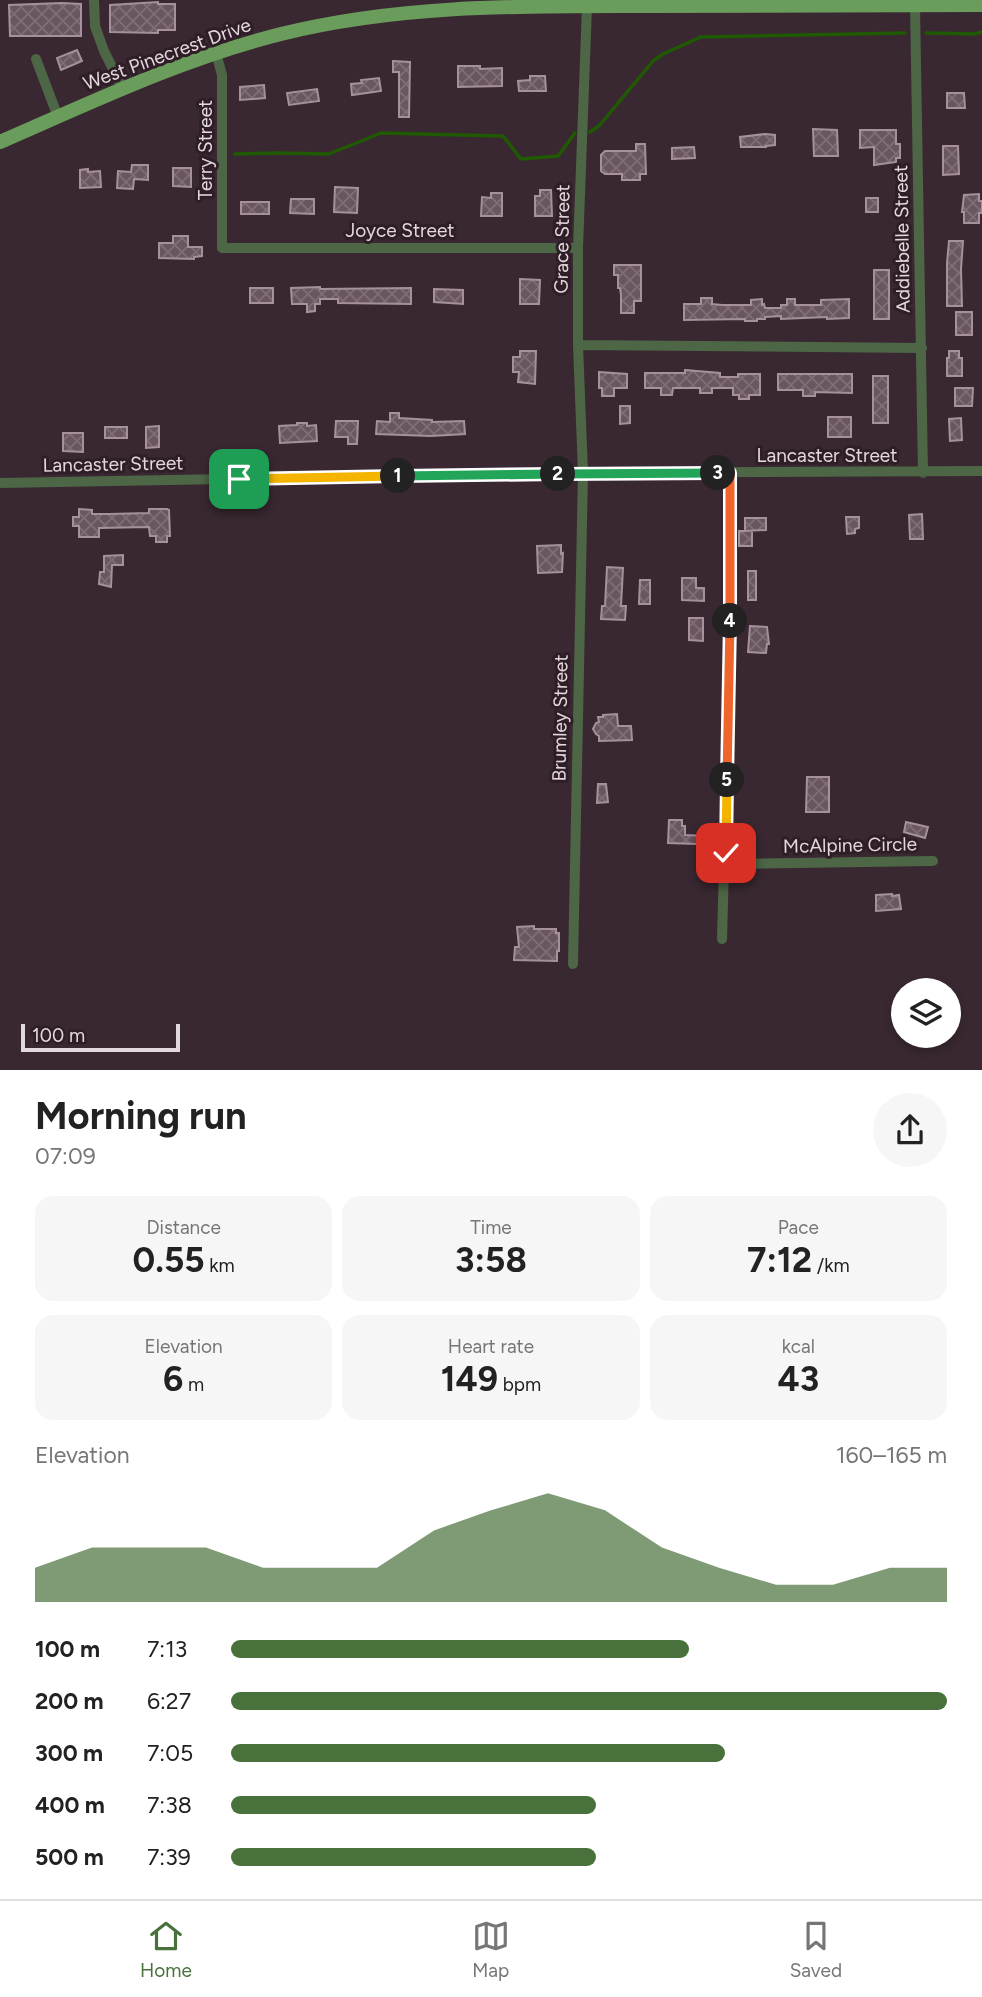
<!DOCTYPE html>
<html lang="en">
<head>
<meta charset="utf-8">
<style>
  body { margin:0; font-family:Figtree,sans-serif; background:#f6f6f6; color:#222; height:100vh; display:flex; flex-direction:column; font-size:26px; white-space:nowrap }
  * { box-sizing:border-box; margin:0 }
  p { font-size:23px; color:#767676 }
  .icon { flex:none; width:38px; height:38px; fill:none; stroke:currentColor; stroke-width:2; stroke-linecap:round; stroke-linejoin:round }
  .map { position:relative; height:1070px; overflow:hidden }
  .drawer { display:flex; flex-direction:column; background:#fff; flex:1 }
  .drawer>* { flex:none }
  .tools { position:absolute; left:891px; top:978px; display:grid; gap:14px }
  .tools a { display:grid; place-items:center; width:70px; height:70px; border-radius:50%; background:#fff; box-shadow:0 4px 10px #0003; font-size:35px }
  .scale { position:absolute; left:21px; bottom:18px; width:159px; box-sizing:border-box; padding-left:7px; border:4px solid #e3d8dd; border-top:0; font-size:19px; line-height:24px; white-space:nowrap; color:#e3d8dd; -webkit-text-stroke:5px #2f1e27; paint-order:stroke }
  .pin { position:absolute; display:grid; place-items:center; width:60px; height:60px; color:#fff; margin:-30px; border-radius:14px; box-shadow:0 4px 10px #0006 }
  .km { position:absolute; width:35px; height:35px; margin:-18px; border-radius:50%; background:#222; color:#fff; font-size:19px; line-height:35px; text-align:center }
  .round { display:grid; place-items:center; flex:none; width:74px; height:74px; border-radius:37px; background:#f6f6f6 }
  .headline { display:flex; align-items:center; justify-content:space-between; height:119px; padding:0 35px }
  h1 { font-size:38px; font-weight:700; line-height:52px }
  .stats { display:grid; grid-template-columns:repeat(3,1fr); gap:10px; height:119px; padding:7px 35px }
  .stats div { display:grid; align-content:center; border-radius:18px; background:#f6f6f6; text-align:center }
  .stats b { font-size:35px; font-weight:700 }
  .stats small { font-size:19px; font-weight:400 }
  .stats p { font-size:19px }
  .chart { height:196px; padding:14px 35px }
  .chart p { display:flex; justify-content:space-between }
  .chart svg { width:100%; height:126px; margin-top:7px; fill:#48713b; opacity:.7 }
  ul { padding:0 35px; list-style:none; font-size:23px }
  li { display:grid; grid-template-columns:112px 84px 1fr; align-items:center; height:52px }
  li i { height:18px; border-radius:9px; background:#48713b }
  .dock { display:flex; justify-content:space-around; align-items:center; height:98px; border-top:2px solid #e0e0e0; background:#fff; font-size:19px; color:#767676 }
  .dock a { display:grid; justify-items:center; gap:4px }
  .dock .active { color:#48713b }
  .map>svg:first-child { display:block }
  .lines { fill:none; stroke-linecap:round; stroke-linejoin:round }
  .stream { stroke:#1f5a03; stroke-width:3.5 }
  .building { fill:url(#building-cross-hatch); stroke:#a5909b; stroke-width:2 }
  .minor { stroke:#4d6646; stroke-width:10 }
  .major { stroke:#6a9c5b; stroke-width:14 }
  .split-1-casing { stroke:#fff; stroke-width:14 }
  .split-2-casing { stroke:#fff; stroke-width:14 }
  .split-3-casing { stroke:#fff; stroke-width:14 }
  .split-4-casing { stroke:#fff; stroke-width:14 }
  .split-5-casing { stroke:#fff; stroke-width:14 }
  .split-6-casing { stroke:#fff; stroke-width:14 }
  .split-1 { stroke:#f5b400; stroke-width:9 }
  .split-2 { stroke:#22a559; stroke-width:9 }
  .split-3 { stroke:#22a559; stroke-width:9 }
  .split-4 { stroke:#f0652b; stroke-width:9 }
  .split-5 { stroke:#f0652b; stroke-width:9 }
  .split-6 { stroke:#f5b400; stroke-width:9 }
  .labels { text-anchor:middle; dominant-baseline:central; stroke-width:6; stroke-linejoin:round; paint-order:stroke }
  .street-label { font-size:19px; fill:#e3d8dd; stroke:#2f1e27 }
</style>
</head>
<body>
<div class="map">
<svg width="982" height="1070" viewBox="0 0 982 1070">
  <defs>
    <pattern id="building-cross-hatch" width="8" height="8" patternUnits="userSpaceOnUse" patternTransform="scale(1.75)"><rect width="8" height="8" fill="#6a5660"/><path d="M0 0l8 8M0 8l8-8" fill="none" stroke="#7f6e76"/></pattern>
  </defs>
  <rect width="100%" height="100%" fill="#392831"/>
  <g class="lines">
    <path class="stream" d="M926,33L974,34L982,32
      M590,132L599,126L653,61L663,54L701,37L905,33
      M235,154L276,153L329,154L381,133L503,136L521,159L558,156L575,133"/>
  </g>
  <path class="building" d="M158,2V4H175V30H158V33L110,32V5Z
    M62,3L81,4V36H10L9,5Z
    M77,50L82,61L61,70L57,58Z
    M393,61L410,62L409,117H399V72H393Z
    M458,66H480V69L502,68V86L458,87Z
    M530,76H545L546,91H519L518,81L530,80Z
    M379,78L381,91L352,95L351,84L362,83L361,80Z
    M264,85L265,98L240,100V87Z
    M317,89L319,101L289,105L287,93Z
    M947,93H964L965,108H947Z
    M813,129L837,130L838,156H814Z
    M860,130H896V144H900V158H896V162L874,165V147L860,148Z
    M765,134L775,135V145L766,146V147H741L740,137Z
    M636,144H645L646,174H640V180H622V174H605L601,171V155L605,151H636Z
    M943,146H958L959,174L943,175Z
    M694,147L695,158L672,159V148Z
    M132,165H148V180L134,179L133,189L117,188L118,171L131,172Z
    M173,168H191V187L173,186Z
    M88,169V172L100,171L101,187L80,188V170Z
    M335,187L358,188L357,213L334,212Z
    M540,190H551L552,216H535V196H540Z
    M491,193H502V216H481L482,197L491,198Z
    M979,194V201H982V213H979V223H964V212H962L964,195Z
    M866,198H878V212H866Z
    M291,199H314V214L290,213Z
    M241,202H269V214H241Z
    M173,236H188V247H202V256L194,257V259L159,258V243H173Z
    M949,241H963L961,269L962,306H947V263Z
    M614,265H641V301H634V313H621V295L620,288H618V275H614Z
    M874,270H889V319H874Z
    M520,279L540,280L539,304H520Z
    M320,287V289L411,288V304L338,303V299H320V304H315V311L307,312V304H292L291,288Z
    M250,288H273V303H250Z
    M434,289L463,290V304L434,302Z
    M701,298H712V304L722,305H751V300L762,299V305L764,304L765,308H781V305H787V299H795V305H821V300L849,299V318L827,319V317L781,319V316L765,317V319H757V321H745V319L684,320V304H701Z
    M956,312H972V335H956Z
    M520,351H536L535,384L518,382L519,372H513V357H520Z
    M949,351H959V358H962V376H947V358H949Z
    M685,370L720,373V377H738V374H760V395H749V399H739V395H733V388H712V393H700V388H673L672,395H661V388H645V373H685Z
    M599,372L627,374V388H614V396H602V388H599Z
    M778,374H852V393L815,392V396H803V390H778Z
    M873,376H888V423H873Z
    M955,388H973L972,406H955Z
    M620,406H630V423L620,424Z
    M390,413H399V418L432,420V422L464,421L465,434L431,436L376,434L377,421L390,422Z
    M828,417H851V437H828Z
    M961,418L962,440L950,441L949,419Z
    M336,421H358L357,444H348V437H335Z
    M297,423H307V426L316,425L317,441L280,443L279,426L297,425Z
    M159,426V447L146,448V427Z
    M105,427H127V438H105Z
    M63,433H83V452L63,451Z
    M79,509L92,510V514H109L149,513V509H167L169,510L170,536H167V542H156V536H150L149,527L99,528V537H79V526H73V517H79Z
    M922,514L923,539H910L909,515Z
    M846,517H859V528L855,529V533L847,534Z
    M745,518H766V530L745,531Z
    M739,531H752V546H739Z
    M561,545V554L563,553L562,572L538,573L537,546Z
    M123,555V565H112L111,587L99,584L100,572H104V556Z
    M607,567L623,568L621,606H626L625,620L601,619L602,606H605Z
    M748,571H756V600H748Z
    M682,578H696V588H704V601L682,600Z
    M640,580H650V604H639Z
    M689,618H703V641L689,640Z
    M750,626L767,627L769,644H767L766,653L748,652Z
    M617,714L618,726H631L632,740L599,741V736L596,734L593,729L596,723L599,722L598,717H603V715Z
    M807,777H829V812H806Z
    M598,784H606L608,802L597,803Z
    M669,820H682V826H685V835L707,836L706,846H697V844L668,843Z
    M906,822L928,827L925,838L904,832Z
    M892,894V896L899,895L901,909L876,911V895Z
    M534,926V929H556V933H559V951H557V961L514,960L515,947H519L517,927Z"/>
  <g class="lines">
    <path class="minor" d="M94,0L95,26L104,51L123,89
      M915,5L923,473
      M216,53L222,75V248H578
      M36,59L58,117
      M578,345L922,348
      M0,483L583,473L982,471
      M725,864L933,861
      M722,939L730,650V473
      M573,964L583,473L578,345V248L587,6"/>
    <path class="major" d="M0,142C92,102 184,58 281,34C402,4 525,6 649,6C760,5 871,5 982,5"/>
  </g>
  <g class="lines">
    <g class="split-1-casing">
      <path id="split-1" d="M239,479L398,476"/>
    </g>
    <g class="split-2-casing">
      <path id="split-2" d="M398,476L558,474"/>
    </g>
    <g class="split-3-casing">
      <path id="split-3" d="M558,474L718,473"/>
    </g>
    <g class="split-4-casing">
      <path id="split-4" d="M718,473H730V621"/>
    </g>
    <g class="split-5-casing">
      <path id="split-5" d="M727,780L730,621"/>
    </g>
    <g class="split-6-casing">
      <path id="split-6" d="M726,853L727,780"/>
    </g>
    <use href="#split-1" class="split-1"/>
    <use href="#split-2" class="split-2"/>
    <use href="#split-3" class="split-3"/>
    <use href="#split-4" class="split-4"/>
    <use href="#split-5" class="split-5"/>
    <use href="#split-6" class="split-6"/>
  </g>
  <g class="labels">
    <g class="street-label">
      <text transform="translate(167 54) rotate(-20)">West Pinecrest Drive</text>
      <text transform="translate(205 150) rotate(-90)">Terry Street</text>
      <text x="400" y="230">Joyce Street</text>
      <text transform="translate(562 239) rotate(-89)">Grace Street</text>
      <text transform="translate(902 239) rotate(-91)">Addiebelle Street</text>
      <text x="827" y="455">Lancaster Street</text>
      <text transform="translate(113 464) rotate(-1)">Lancaster Street</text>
      <text transform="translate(560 718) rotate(-89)">Brumley Street</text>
      <text transform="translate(850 845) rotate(-1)">McAlpine Circle</text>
    </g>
  </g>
</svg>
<div class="tools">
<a><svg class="icon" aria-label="layers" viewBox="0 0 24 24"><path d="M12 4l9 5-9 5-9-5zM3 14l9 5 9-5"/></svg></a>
</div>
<div class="scale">100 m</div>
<div class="pin" style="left:239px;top:479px;background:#1e9e55"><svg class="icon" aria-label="arrive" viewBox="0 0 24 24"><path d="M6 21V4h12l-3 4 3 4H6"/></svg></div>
<div class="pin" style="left:726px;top:853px;background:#d93025"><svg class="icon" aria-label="check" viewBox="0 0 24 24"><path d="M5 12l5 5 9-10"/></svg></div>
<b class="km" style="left:398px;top:476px">1</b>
<b class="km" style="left:558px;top:474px">2</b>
<b class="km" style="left:718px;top:473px">3</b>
<b class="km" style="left:730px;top:621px">4</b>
<b class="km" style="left:727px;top:780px">5</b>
</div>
<section class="drawer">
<div class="headline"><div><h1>Morning run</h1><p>07:09</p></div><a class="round"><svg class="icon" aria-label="share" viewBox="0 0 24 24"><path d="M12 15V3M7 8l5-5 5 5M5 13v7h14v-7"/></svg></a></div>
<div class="stats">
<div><p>Distance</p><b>0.55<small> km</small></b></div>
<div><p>Time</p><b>3:58</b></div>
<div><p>Pace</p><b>7:12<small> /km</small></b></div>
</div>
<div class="stats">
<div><p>Elevation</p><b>6<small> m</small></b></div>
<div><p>Heart rate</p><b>149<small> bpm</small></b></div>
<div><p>kcal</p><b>43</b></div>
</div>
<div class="chart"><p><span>Elevation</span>160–165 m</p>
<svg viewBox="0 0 160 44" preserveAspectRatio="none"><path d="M0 44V32L10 25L20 25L30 25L40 32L50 32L60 32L70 19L80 12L90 6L100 12L110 25L120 32L130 38L140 38L150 32L160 32V44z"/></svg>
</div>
<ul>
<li><b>100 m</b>7:13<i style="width:64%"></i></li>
<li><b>200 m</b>6:27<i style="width:100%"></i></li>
<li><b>300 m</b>7:05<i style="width:69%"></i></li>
<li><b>400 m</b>7:38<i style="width:51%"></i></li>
<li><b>500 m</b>7:39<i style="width:51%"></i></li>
</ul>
</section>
<nav class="dock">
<a class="active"><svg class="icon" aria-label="home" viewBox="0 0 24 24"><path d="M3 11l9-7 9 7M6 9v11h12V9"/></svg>Home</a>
<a><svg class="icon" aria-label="map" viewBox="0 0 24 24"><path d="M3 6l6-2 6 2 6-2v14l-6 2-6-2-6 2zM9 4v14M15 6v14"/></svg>Map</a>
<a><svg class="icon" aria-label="saved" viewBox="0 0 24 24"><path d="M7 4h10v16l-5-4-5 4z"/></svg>Saved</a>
</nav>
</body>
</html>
